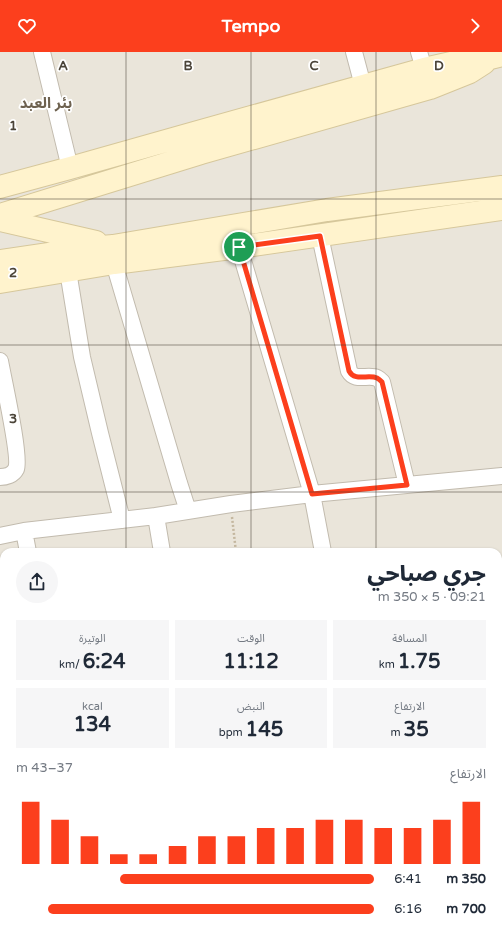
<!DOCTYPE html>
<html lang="ar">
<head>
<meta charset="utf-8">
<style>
  body { margin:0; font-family:"Varela Round","Noto Sans Arabic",sans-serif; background:#f6f6f7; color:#1f2937; direction:rtl; height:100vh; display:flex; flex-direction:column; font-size:15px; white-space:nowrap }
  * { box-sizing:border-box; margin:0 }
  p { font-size:13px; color:#747a83 }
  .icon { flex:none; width:22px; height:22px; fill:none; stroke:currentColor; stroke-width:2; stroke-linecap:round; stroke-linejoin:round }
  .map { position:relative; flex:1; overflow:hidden; direction:ltr }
  .drawer { position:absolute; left:0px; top:496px; width:502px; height:384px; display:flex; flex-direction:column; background:#fff; border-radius:12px 12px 0 0; box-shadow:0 1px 3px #0004; direction:rtl }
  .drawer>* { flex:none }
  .pin { position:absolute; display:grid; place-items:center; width:34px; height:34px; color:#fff; margin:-17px; border:2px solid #fff; border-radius:50%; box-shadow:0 1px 4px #0007 }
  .round { display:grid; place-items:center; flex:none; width:42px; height:42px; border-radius:21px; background:#f6f6f7 }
  .headline { display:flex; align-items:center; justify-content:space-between; height:68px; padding:0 16px }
  h1 { font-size:22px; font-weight:800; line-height:30px }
  .metrics { display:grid; grid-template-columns:repeat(3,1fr); gap:6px; height:68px; padding:4px 16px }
  .metrics div { display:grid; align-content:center; border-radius:0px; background:#f6f6f7; text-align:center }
  .metrics b { font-size:20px; font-weight:800 }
  .metrics small { font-size:11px; font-weight:400 }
  .metrics p { font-size:11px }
  .chart { height:112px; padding:8px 16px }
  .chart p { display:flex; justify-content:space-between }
  .chart svg { width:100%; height:72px; margin-top:4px; stroke:#fc3f1d; stroke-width:6 }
  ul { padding:0 16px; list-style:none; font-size:13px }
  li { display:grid; grid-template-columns:64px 48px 1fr; align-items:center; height:30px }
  li i { height:10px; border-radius:5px; background:#fc3f1d }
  header { display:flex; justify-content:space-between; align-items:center; height:52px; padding:0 16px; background:#fc3f1d; color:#fff; font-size:18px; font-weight:800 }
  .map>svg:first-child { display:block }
  .residential { fill:#eae5da; fill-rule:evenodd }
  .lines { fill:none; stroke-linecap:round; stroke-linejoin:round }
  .street-casing { stroke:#c2bbae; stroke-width:18 }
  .secondary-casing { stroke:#d6c79b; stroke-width:24 }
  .highway-casing { stroke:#e0a43c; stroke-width:24 }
  .path { stroke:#c4b79f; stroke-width:2.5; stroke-dasharray:2 2; stroke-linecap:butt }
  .street { stroke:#fff; stroke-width:16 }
  .secondary { stroke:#fff3cd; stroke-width:22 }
  .highway { stroke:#ffcf6e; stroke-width:22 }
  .route-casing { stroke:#fff; stroke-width:8 }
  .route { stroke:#fc3f1d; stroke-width:5 }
  .grid { fill:none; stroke:#4b4439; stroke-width:1; stroke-opacity:0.55 }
  .labels { text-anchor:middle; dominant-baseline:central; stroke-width:3.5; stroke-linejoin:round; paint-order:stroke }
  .district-label { font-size:15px; font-weight:bold; fill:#6e6250; stroke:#fff }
  .grid-label { font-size:13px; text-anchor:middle; font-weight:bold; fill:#4b4439; stroke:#fff; stroke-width:3.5; stroke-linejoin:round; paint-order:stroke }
</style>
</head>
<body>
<header><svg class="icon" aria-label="forward" viewBox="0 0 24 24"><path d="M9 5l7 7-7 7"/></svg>Tempo<svg class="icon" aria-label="heart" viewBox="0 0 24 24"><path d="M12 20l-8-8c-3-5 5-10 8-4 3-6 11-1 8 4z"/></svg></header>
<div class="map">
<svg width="502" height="880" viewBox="0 0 502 880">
  <rect width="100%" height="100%" fill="#f6f3ec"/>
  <path class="residential" d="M0,0H502V880H0ZM4,500H498V876H4Z"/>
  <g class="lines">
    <g class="street-casing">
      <path id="street" d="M42,0L70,116
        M354,0L366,45
        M419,0L427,27
        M320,184L349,319C355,330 368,322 377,326C379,327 381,329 382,330L407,433
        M239,195L312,442L323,500
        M114,211L179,431L188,459
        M68,219L82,305L100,381L122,468
        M0,309C3,326 21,406 16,417C13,423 6,425 0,425
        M156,464L162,500
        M24,479L28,500
        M0,484L24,479L156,464L231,452L312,442L502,424
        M34,876L35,880
        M305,876L306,880
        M448,876L449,880"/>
    </g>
    <g class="secondary-casing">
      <path id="secondary" d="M0,135L70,116L194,81L424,17L451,11L491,6L502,3
        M0,163L201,101L430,36L470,20L484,11
        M0,168L96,190
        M0,209L90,196L113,194L327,158L502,135
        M0,230L114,211L239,195L502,157"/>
    </g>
    <g class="highway-casing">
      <path id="highway" d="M498,604L502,603
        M498,636L502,635
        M0,725L4,724
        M0,760L4,759"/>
    </g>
    <path class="path" d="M232,465L236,500"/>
    <use href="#street" class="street"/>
    <use href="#secondary" class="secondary"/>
    <use href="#highway" class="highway"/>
  </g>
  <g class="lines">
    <g class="route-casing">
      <path id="route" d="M320,184L349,319C355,330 368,322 377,326C379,327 381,329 382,330L407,433L312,442L239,195Z"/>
    </g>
    <use href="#route" class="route"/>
  </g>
  <path class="grid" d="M126,0V500M251,0V500M376,0V500M0,147H502M0,293H502M0,440H502M0,587H4M498,587H502M0,733H4M498,733H502M126,876V880M251,876V880M376,876V880"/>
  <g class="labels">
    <g class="district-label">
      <text x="46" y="51">بئر العبد</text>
    </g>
  </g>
  <g class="grid-label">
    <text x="63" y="18">A</text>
    <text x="188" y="18">B</text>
    <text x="314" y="18">C</text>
    <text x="439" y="18">D</text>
    <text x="13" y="78">1</text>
    <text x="13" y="225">2</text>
    <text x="13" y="371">3</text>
  </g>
</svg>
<div class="pin" style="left:239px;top:195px;background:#1e9e55"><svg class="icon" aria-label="arrive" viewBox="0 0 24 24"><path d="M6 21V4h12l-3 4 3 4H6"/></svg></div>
<section class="drawer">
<div class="headline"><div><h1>جري صباحي</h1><p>09:21 · 5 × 350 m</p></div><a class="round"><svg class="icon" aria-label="share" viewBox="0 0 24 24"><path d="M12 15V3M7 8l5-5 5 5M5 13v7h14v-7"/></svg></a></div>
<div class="metrics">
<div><p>المسافة</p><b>1.75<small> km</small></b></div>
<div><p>الوقت</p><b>11:12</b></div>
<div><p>الوتيرة</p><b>6:24<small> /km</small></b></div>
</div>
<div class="metrics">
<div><p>الارتفاع</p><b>35<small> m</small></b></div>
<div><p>النبض</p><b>145<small> bpm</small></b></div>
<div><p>kcal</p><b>134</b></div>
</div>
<div class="chart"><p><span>الارتفاع</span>37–43 m</p>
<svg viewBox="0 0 160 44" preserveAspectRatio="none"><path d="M5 44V6M15 44V17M25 44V27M35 44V38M45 44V38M55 44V33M65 44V27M75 44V27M85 44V22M95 44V22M105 44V17M115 44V17M125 44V22M135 44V22M145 44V17M155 44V6"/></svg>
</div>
<ul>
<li><b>350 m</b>6:41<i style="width:71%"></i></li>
<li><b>700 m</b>6:16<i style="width:91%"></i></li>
</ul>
</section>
</div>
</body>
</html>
